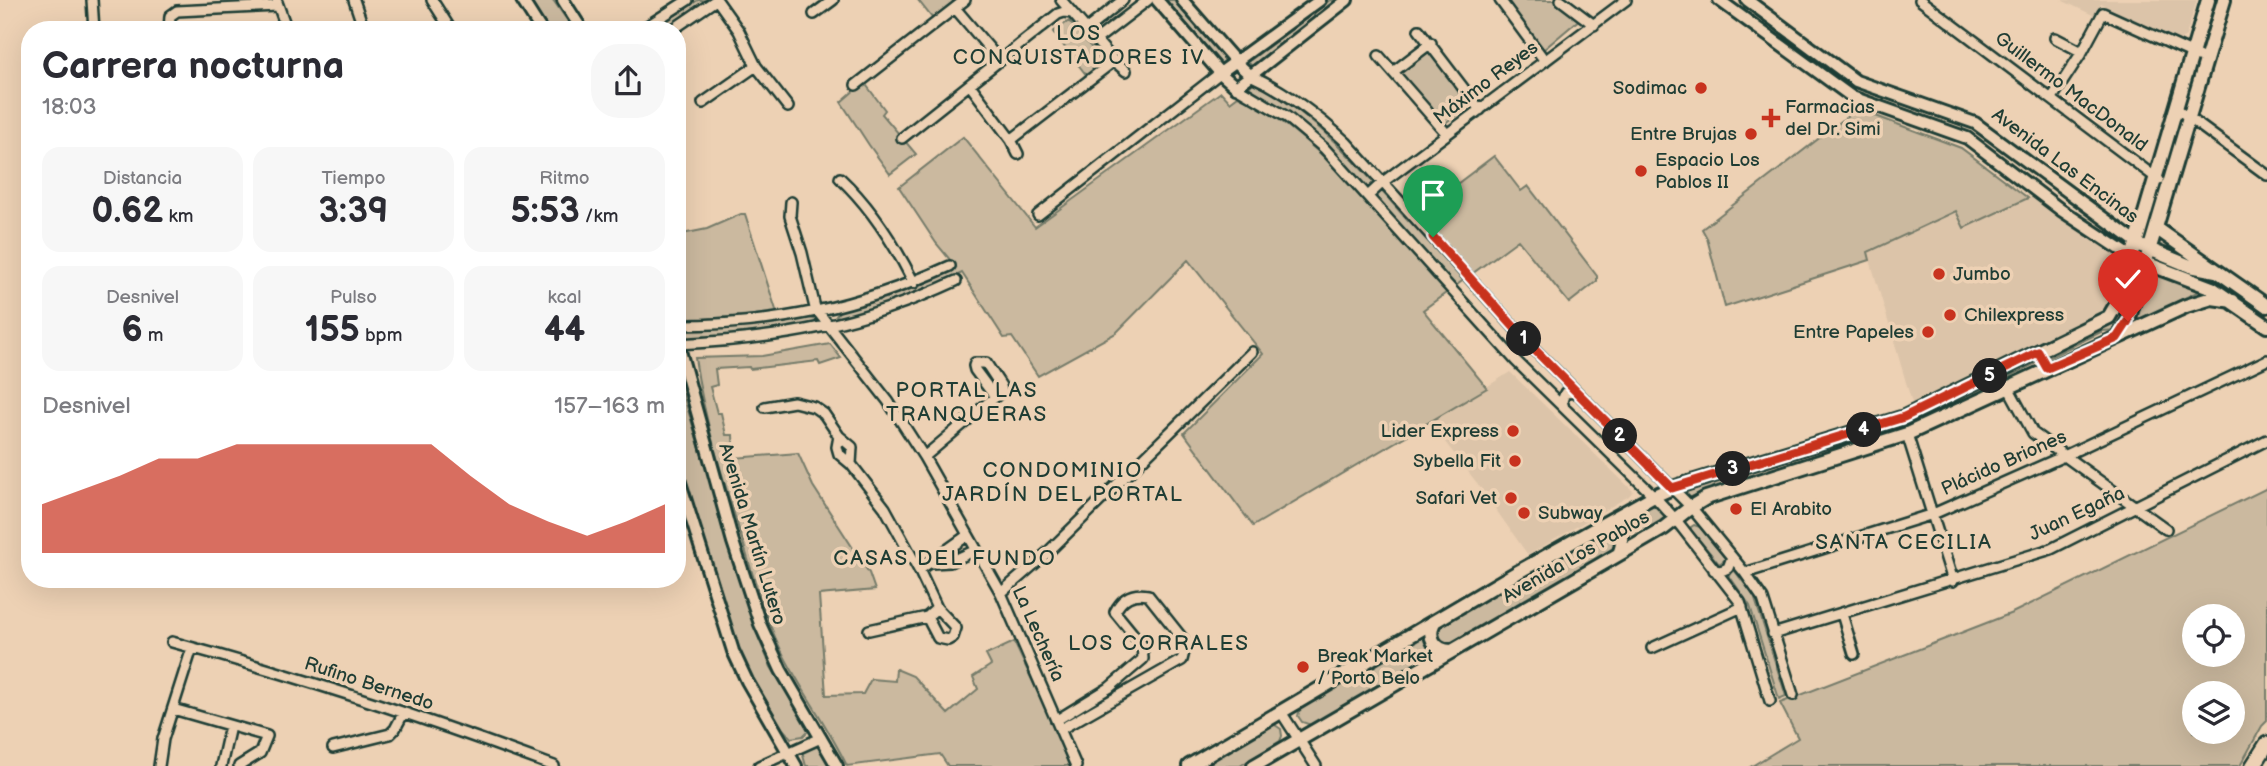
<!DOCTYPE html>
<html lang="es">
<head>
<meta charset="utf-8">
<style>
  body { margin:0; font-family:"Balsamiq Sans",sans-serif; background:#f7f7f7; color:#2b2b33; height:100vh; display:flex; flex-direction:column; font-size:26px; white-space:nowrap }
  * { box-sizing:border-box; margin:0 }
  p { font-size:23px; color:#7c7c81 }
  .icon { flex:none; width:38px; height:38px; fill:none; stroke:currentColor; stroke-width:2; stroke-linecap:round; stroke-linejoin:round }
  .map { position:relative; flex:1; overflow:hidden }
  .details { position:absolute; left:21px; top:21px; width:665px; height:567px; display:flex; flex-direction:column; background:#fff; border-radius:28px; box-shadow:0 7px 28px #0002 }
  .details>* { flex:none }
  .controls { position:absolute; left:2182px; top:604px; display:grid; gap:14px }
  .controls a { display:grid; place-items:center; width:63px; height:63px; border-radius:50%; background:#fff; box-shadow:0 7px 28px #0002; font-size:35px }
  .pin { position:absolute; display:grid; place-items:center; width:60px; height:60px; color:#fff; margin:-72px -30px; border-radius:50% 50% 50% 0; rotate:-45deg; box-shadow:0 0 7px #0007 }
  .pin .icon { rotate:45deg }
  .km { position:absolute; width:35px; height:35px; margin:-18px; border-radius:50%; background:#222; color:#fff; font-size:19px; line-height:35px; text-align:center }
  .round { display:grid; place-items:center; flex:none; width:74px; height:74px; border-radius:28px; background:#f7f7f7 }
  .head { display:flex; align-items:center; justify-content:space-between; height:119px; padding:0 21px }
  h1 { font-size:38px; font-weight:800; line-height:52px }
  .stats { display:grid; grid-template-columns:repeat(3,1fr); gap:10px; height:119px; padding:7px 21px }
  .stats div { display:grid; align-content:center; border-radius:18px; background:#f7f7f7; text-align:center }
  .stats b { font-size:35px; font-weight:800 }
  .stats small { font-size:19px; font-weight:400 }
  .stats p { font-size:19px }
  .chart { height:196px; padding:14px 21px }
  .chart p { display:flex; justify-content:space-between }
  .chart svg { width:100%; height:126px; margin-top:7px; fill:#c8321e; opacity:.7 }
  .map>svg:first-child { display:block }
  .built { fill:#dcc4a9 }
  .green { fill:#cbb99f; stroke:#757b6a; stroke-width:2; fill-rule:evenodd }
  .lines { fill:none; stroke-linecap:round; stroke-linejoin:round }
  .minor-casing { stroke:#1f3d34; stroke-width:14 }
  .tertiary-casing { stroke:#1f3d34; stroke-width:16 }
  .secondary-casing { stroke:#1f3d34; stroke-width:18 }
  .primary-casing { stroke:#1f3d34; stroke-width:19 }
  .minor { stroke:#edd1b4; stroke-width:9 }
  .tertiary { stroke:#edd1b4; stroke-width:10 }
  .secondary { stroke:#edd1b4; stroke-width:12 }
  .primary { stroke:#edd1b4; stroke-width:14 }
  .route-casing { stroke:#fff; stroke-width:14 }
  .route { stroke:#c8321e; stroke-width:9 }
  .poi-dot { fill:#c8321e; stroke:#edd1b4; stroke-width:2.5 }
  .labels { text-anchor:middle; dominant-baseline:central; stroke-width:7; stroke-linejoin:round; paint-order:stroke }
  .street-label { font-size:19px; fill:#1f3d34; stroke:#edd1b4 }
  .poi-label { font-size:19px; fill:#1f3d34; stroke:#edd1b4; text-anchor:start }
  .neighbourhood-label { font-size:21px; letter-spacing:2px; fill:#1f3d34; stroke:#edd1b4 }
</style>
</head>
<body>
<div class="map">
<svg width="2267" height="766" viewBox="0 0 2267 766">
  <rect width="100%" height="100%" fill="#edd1b4"/>
  <filter id="ink" filterUnits="userSpaceOnUse"><feTurbulence type="fractalNoise" baseFrequency=".0143" numOctaves="2"/><feDisplacementMap in="SourceGraphic" scale="14" xChannelSelector="R" yChannelSelector="G"/><feConvolveMatrix kernelMatrix="1 2 1 2 8 2 1 2 1" color-interpolation-filters="sRGB"/></filter>
  <g filter="url(#ink)">
    <path class="built" d="M2061,0H2197L2186,36L2179,40L2101,4L2095,16Z
      M2035,193L2124,262L2109,305L2090,320L1913,406L1868,253L1957,211L1964,228L2032,197Z
      M1510,372L1633,491L1629,496L1528,555L1477,483L1430,423Z"/>
    <path class="green" d="M526,0H553L574,30H546Z
      M698,0H705L707,2L666,30H653Z
      M918,0H958L933,19Z
      M1166,0H1177L1229,59L1222,65Z
      M1330,0H1341L1256,65L1253,67L1248,62Z
      M1503,0H1557L1581,18L1543,50Z
      M1069,21L1101,59L1102,66L1087,76L1053,32Z
      M1429,48L1471,104L1444,124L1398,73Z
      M1255,81C1318,118 1361,167 1408,221L1494,156L1521,191L1528,186L1597,276V281L1569,303L1518,240L1423,310L1487,388L1253,526L1184,433L1263,354L1188,260L1116,333L1038,376L1012,337L1004,338L962,273L903,300L844,317L840,318L836,316L841,309L918,287L956,267L936,243L899,187L963,137L1035,227L1221,92L1230,102L1238,96C1271,110 1297,133 1324,157L1333,150L1292,115L1249,87Z
      M864,82L885,110L882,114L916,154L890,174L869,145L841,102Z
      M1857,109L1961,148L2028,198L1964,228L1956,211L1868,252L1870,260L1725,307L1707,238L1702,229Z
      M741,214H745L777,313L691,320L684,318L677,300V235L707,229Z
      M2158,262L2199,274L2213,275L2267,313V319L2214,281Z
      M2135,265H2138L2125,321L2117,330L2103,331L2050,357L2047,354C2066,345 2103,333 2116,317C2127,303 2130,282 2135,265Z
      M2155,274L2195,288L2197,292L2144,318H2136L2145,282L2146,280L2152,281Z
      M809,318L817,320V324C773,332 730,338 685,338L683,333L687,329L751,327Z
      M830,344L841,358L820,365L818,361L750,369L749,367L715,369L717,385L710,387L717,413H721L726,435H733L734,458L798,453L813,486L869,573L875,590L819,595L826,695L863,694L871,679L895,681L896,669L913,676L948,714L978,689L973,677L991,665L986,655L1014,642L1052,722L1069,766H948L940,754L847,766C828,726 801,690 781,650C764,615 753,576 742,539C723,479 704,420 695,358L762,356Z
      M677,358L684,397L759,639L771,667L808,726V731L803,736L791,738L783,729L742,660L736,644L677,456Z
      M2032,361L2034,364L1959,401L1949,411L1916,426L1851,446L1847,444L1849,439Z
      M1834,444L1833,452L1688,498L1685,499L1682,492Z
      M2267,488V721L2262,726L2240,766H1752L1798,738L1780,703L2012,613ZM2194,616H2233V654H2194ZM2194,693H2233V732H2194Z
      M1651,504L1664,513V522L1314,726L1302,722L1298,716L1301,705L1638,506Z
      M1694,525L1700,527L1726,559L1719,564L1691,530V527Z
      M1734,570L1754,596L1786,696L1779,699L1750,606L1728,574Z
      M1272,723L1281,729L1282,736L1280,741L1240,766H1196Z
      M815,745L819,746L831,766H806L802,752Z"/>
    <g class="lines">
      <g class="minor-casing">
        <path id="minor" d="M92,0L94,30
          M354,0L364,30
          M432,0L451,30
          M717,0L739,31L756,66L788,107
          M1061,0L1114,61L1126,71
          M1500,0L1545,61
          M1561,0L1594,25
          M1920,0L2159,180
          M277,2L287,30
          M955,8L1000,61
          M814,14L833,0
          M1087,29L1123,0
          M169,30L170,16L177,11L278,6
          M641,30L688,0
          M672,30L716,0
          M1419,30L1480,110
          M2055,38L2082,52
          M1096,40L1148,0
          M1379,56L1447,134
          M1393,72L1431,43
          M1250,75C1286,91 1317,115 1346,142L1532,347L1691,507L1745,573L1763,599L1793,695
          M856,85L965,0
          M970,85L1011,140L1018,154
          M1236,87L1287,117L1324,148L1516,361L1654,496L1676,520L1740,602L1770,701
          M2052,98L2082,52L2103,13L2207,60
          M703,103L756,66
          M2176,108L2267,175
          M902,138L1058,14L1064,12L1072,13
          M1011,140L1114,61
          M840,178C870,206 895,245 914,283
          M1368,196L1383,182L1626,0
          M791,202L790,216L802,253L815,308L888,401L924,457L1001,593L1076,766
          M1038,215L1220,73
          M677,325C777,325 859,307 950,266
          M677,344C781,339 861,325 956,281
          M2008,387L2033,433L2166,529
          M765,407L794,402L814,407L824,414L839,436L852,447L851,464
          M1564,408L1562,401L1565,393L1577,392
          M1907,434L1953,581
          M839,436L837,447L839,454L851,464L885,508L919,570L937,608L956,628L953,637L948,640L938,638L927,617
          M924,457L995,397L1002,391L1001,386L986,363H975L974,366L975,370L995,397
          M932,563L950,562L976,550
          M919,570L968,535
          M1714,570L1721,571L1728,568L1732,557
          M1745,573L1933,514L2064,456L2267,360
          M1001,593L1047,553L1252,352
          M1842,614L1854,654
          M869,630L927,617L937,608
          M1773,634L2051,549L2267,440
          M172,642C301,677 428,719 554,766
          M1652,648L1742,607
          M173,709L267,736L260,753L239,766
          M1281,712L1316,766
          M1057,720L1109,688L1143,659L1142,645L1115,612C1122,598 1132,592 1148,595L1183,639L1185,648L1182,660L1061,729
          M333,748L390,734L395,729L403,714
          M159,766L163,739L192,648
          M221,766L230,726
          M759,766L821,738"/>
      </g>
      <g class="tertiary-casing">
        <path id="tertiary" d="M522,0L541,30
          M563,0L582,30
          M1157,0L1220,73L1236,87L1347,0
          M1182,0L1236,62L1250,75
          M1719,0L1852,97L1967,138L2061,210L2132,257
          M1747,0L1856,81L1975,123L2136,242
          M1220,73L1320,0
          M677,340L733,542L760,624L781,670L837,766
          M677,473L733,651L747,681L796,766"/>
      </g>
      <g class="secondary-casing">
        <path id="secondary" d="M2156,228L2267,306
          M2144,247L2190,266L2216,271
          M2138,260L2212,288L2267,326
          M2119,336L2128,321L2224,0
          M1601,526C1619,525 1626,539 1619,554
          M1434,622C1427,637 1434,650 1451,651
          M1189,766L1518,572L1654,496L1672,488L1904,417L2109,317L2120,298L2208,0
          M1254,766L1664,528L1691,507L1706,498L1907,434L2186,306L2212,298L2233,301"/>
      </g>
      <g class="primary-casing">
        <path id="primary" d="M2253,766L2267,744"/>
      </g>
      <use href="#minor" class="minor"/>
      <use href="#tertiary" class="tertiary"/>
      <use href="#secondary" class="secondary"/>
      <use href="#primary" class="primary"/>
    </g>
  </g>
  <g class="lines" filter="url(#ink)">
    <g class="route-casing">
      <path id="route" d="M1433,237L1532,347L1672,488L1904,417L2038,352L2047,368L2117,338L2128,321"/>
    </g>
    <use href="#route" class="route"/>
  </g>
  <g class="poi-dot">
    <circle cx="1701" cy="88" r="7"/>
    <path d="M1767.5 107.5h7v7h7v7h-7v7h-7v-7h-7v-7h7z"/>
    <circle cx="1751" cy="134" r="7"/>
    <circle cx="1641" cy="171" r="7"/>
    <circle cx="1939" cy="274" r="7"/>
    <circle cx="1950" cy="315" r="7"/>
    <circle cx="1928" cy="332" r="7"/>
    <circle cx="1513" cy="431" r="7"/>
    <circle cx="1515" cy="461" r="7"/>
    <circle cx="1511" cy="498" r="7"/>
    <circle cx="1736" cy="509" r="7"/>
    <circle cx="1524" cy="513" r="7"/>
    <circle cx="1303" cy="667" r="7"/>
  </g>
  <g class="labels">
    <g class="street-label">
      <text transform="translate(1486 83) rotate(-37)">Máximo Reyes</text>
      <text transform="translate(2071 92) rotate(37)">Guillermo MacDonald</text>
      <text transform="translate(2065 166) rotate(37)">Avenida Las Encinas</text>
      <text transform="translate(2004 463) rotate(-24)">Plácido Briones</text>
      <text transform="translate(2077 514) rotate(-25)">Juan Egaña</text>
      <text transform="translate(752 534) rotate(73)">Avenida Martín Lutero</text>
      <text transform="translate(1576 557) rotate(-30)">Avenida Los Pablos</text>
      <text transform="translate(1038 634) rotate(66)">La Lechería</text>
      <text transform="translate(369 684) rotate(18)">Rufino Bernedo</text>
    </g>
    <g class="poi-label">
      <text x="1687" y="88" text-anchor="end">Sodimac</text>
      <text x="1785" y="107">Farmacias<tspan x="1785" dy="22">del Dr. Simi</tspan></text>
      <text x="1737" y="134" text-anchor="end">Entre Brujas</text>
      <text x="1655" y="160">Espacio Los<tspan x="1655" dy="22">Pablos II</tspan></text>
      <text x="1953" y="274">Jumbo</text>
      <text x="1964" y="315">Chilexpress</text>
      <text x="1914" y="332" text-anchor="end">Entre Papeles</text>
      <text x="1499" y="431" text-anchor="end">Lider Express</text>
      <text x="1501" y="461" text-anchor="end">Sybella Fit</text>
      <text x="1497" y="498" text-anchor="end">Safari Vet</text>
      <text x="1750" y="509">El Arabito</text>
      <text x="1538" y="513">Subway</text>
      <text x="1317" y="656">Break Market<tspan x="1317" dy="22">/ Porto Belo</tspan></text>
    </g>
    <g class="neighbourhood-label">
      <text x="1079" y="33">LOS<tspan x="1079" dy="24">CONQUISTADORES IV</tspan></text>
      <text x="967" y="390">PORTAL LAS<tspan x="967" dy="24">TRANQUERAS</tspan></text>
      <text x="1063" y="470">CONDOMINIO<tspan x="1063" dy="24">JARDÍN DEL PORTAL</tspan></text>
      <text x="1904" y="542">SANTA CECILIA</text>
      <text x="945" y="558">CASAS DEL FUNDO</text>
      <text x="1159" y="643">LOS CORRALES</text>
    </g>
  </g>
</svg>
<div class="controls">
<a><svg class="icon" aria-label="locate" viewBox="0 0 24 24"><circle cx="12" cy="12" r="6"/><path d="M12 2v4M12 18v4M2 12h4M18 12h4"/></svg></a>
<a><svg class="icon" aria-label="layers" viewBox="0 0 24 24"><path d="M12 4l9 5-9 5-9-5zM3 14l9 5 9-5"/></svg></a>
</div>
<div class="pin" style="left:1433px;top:237px;background:#1e9e55"><svg class="icon" aria-label="arrive" viewBox="0 0 24 24"><path d="M6 21V4h12l-3 4 3 4H6"/></svg></div>
<div class="pin" style="left:2128px;top:321px;background:#d93025"><svg class="icon" aria-label="check" viewBox="0 0 24 24"><path d="M5 12l5 5 9-10"/></svg></div>
<b class="km" style="left:1524px;top:339px">1</b>
<b class="km" style="left:1620px;top:436px">2</b>
<b class="km" style="left:1733px;top:469px">3</b>
<b class="km" style="left:1864px;top:430px">4</b>
<b class="km" style="left:1990px;top:376px">5</b>
<section class="details">
<div class="head"><div><h1>Carrera nocturna</h1><p>18:03</p></div><a class="round"><svg class="icon" aria-label="share" viewBox="0 0 24 24"><path d="M12 15V3M7 8l5-5 5 5M5 13v7h14v-7"/></svg></a></div>
<div class="stats">
<div><p>Distancia</p><b>0.62<small> km</small></b></div>
<div><p>Tiempo</p><b>3:39</b></div>
<div><p>Ritmo</p><b>5:53<small> /km</small></b></div>
</div>
<div class="stats">
<div><p>Desnivel</p><b>6<small> m</small></b></div>
<div><p>Pulso</p><b>155<small> bpm</small></b></div>
<div><p>kcal</p><b>44</b></div>
</div>
<div class="chart"><p><span>Desnivel</span>157–163 m</p>
<svg viewBox="0 0 160 44" preserveAspectRatio="none"><path d="M0 44V27L10 22L20 17L30 11L40 11L50 6L60 6L70 6L80 6L90 6L100 6L110 17L120 27L130 33L140 38L150 33L160 27V44z"/></svg>
</div>
</section>
</div>
</body>
</html>
